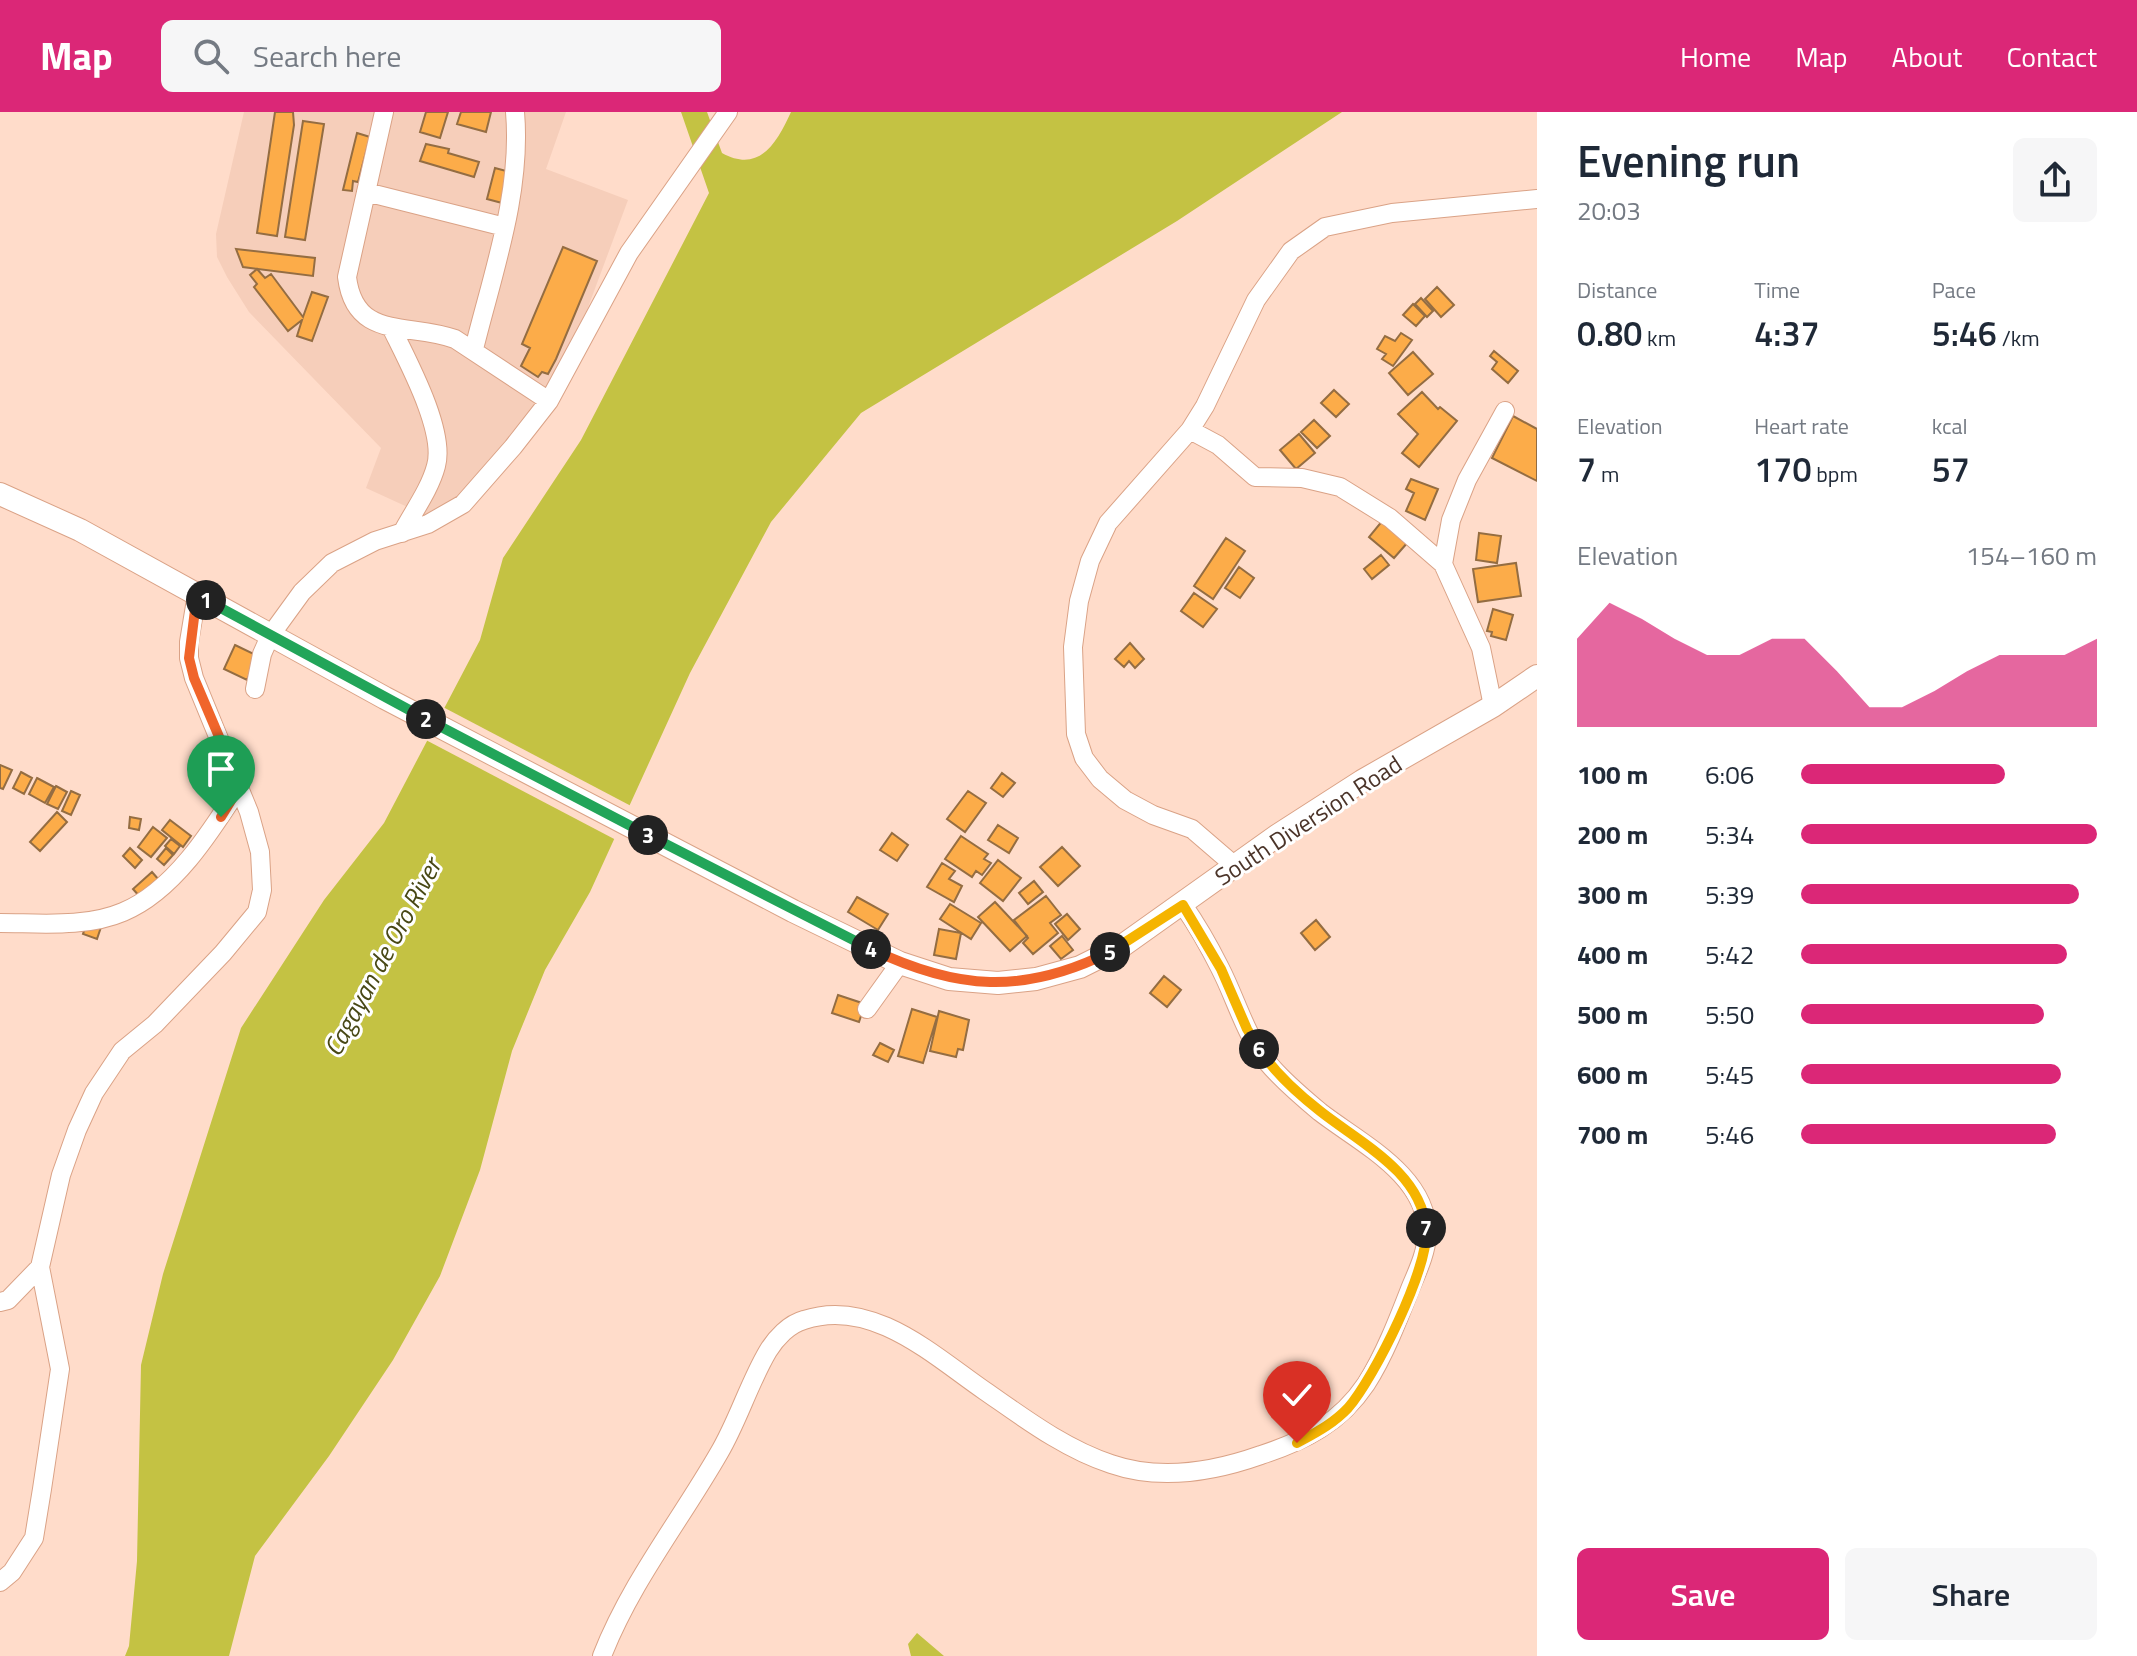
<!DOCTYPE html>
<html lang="en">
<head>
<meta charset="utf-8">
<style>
  body { margin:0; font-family:"Titillium Web",sans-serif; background:#f6f6f7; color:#1f2937; height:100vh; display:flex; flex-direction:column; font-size:30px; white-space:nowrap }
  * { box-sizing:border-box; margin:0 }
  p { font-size:26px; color:#747a83 }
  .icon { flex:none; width:44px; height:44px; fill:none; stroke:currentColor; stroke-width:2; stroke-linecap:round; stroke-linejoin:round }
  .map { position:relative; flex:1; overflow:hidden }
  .panel { display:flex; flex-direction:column; background:#fff; width:600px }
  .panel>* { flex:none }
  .pin { position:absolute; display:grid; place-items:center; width:68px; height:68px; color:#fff; margin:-82px -34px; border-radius:50% 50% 50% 0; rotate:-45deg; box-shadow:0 0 8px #0007 }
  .pin .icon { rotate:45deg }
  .km { position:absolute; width:40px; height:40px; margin:-20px; border-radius:50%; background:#222; color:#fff; font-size:22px; line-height:40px; text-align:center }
  .round { display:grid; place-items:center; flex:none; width:84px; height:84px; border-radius:12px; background:#f6f6f7 }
  .summary { display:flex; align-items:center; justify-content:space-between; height:136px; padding:0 40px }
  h1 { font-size:44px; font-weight:600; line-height:60px }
  .metrics { display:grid; grid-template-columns:repeat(3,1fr); gap:12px; height:136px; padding:8px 40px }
  .metrics div { display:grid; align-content:center }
  .metrics b { font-size:34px; font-weight:600 }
  .metrics small { font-size:22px; font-weight:400 }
  .metrics p { font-size:22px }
  .chart { height:224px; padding:16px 40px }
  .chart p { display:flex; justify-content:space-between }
  .chart svg { width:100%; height:144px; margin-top:8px; fill:#db2777; opacity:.7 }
  .cta { display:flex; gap:16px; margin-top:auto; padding:16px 40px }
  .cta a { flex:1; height:92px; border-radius:12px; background:#db2777; color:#fff; font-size:32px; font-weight:600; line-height:92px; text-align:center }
  .cta a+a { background:#f6f6f7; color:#1f2937 }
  ul { padding:0 40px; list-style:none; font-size:26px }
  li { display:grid; grid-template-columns:128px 96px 1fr; align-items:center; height:60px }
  li i { height:20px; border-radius:10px; background:#db2777 }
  header { display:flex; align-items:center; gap:48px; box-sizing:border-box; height:112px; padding:0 40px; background:#db2777; color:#fff }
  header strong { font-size:38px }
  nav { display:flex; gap:44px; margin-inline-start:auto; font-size:28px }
  .search { width:560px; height:72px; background:#f6f6f7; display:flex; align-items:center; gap:20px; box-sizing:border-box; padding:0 28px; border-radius:12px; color:#747a83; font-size:30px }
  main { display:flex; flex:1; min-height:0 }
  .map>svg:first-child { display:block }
  .built { fill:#f6ceba }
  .water { fill:#c4c243 }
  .pier { fill:#ffdcca }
  .building { fill:#fcac49; stroke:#946d42; stroke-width:2 }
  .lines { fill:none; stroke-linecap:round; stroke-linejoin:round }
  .minor-casing { stroke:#daa286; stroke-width:20 }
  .major-casing { stroke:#daa286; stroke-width:24 }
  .minor { stroke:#fff; stroke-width:18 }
  .major { stroke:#fff; stroke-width:22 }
  .split-1-casing { stroke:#fff; stroke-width:16 }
  .split-2-casing { stroke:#fff; stroke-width:16 }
  .split-3-casing { stroke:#fff; stroke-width:16 }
  .split-4-casing { stroke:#fff; stroke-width:16 }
  .split-5-casing { stroke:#fff; stroke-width:16 }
  .split-6-casing { stroke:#fff; stroke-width:16 }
  .split-7-casing { stroke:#fff; stroke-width:16 }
  .split-8-casing { stroke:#fff; stroke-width:16 }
  .split-1 { stroke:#f0652b; stroke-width:10 }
  .split-2 { stroke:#22a559; stroke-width:10 }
  .split-3 { stroke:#22a559; stroke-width:10 }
  .split-4 { stroke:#22a559; stroke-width:10 }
  .split-5 { stroke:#f0652b; stroke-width:10 }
  .split-6 { stroke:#f5b400; stroke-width:10 }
  .split-7 { stroke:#f5b400; stroke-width:10 }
  .split-8 { stroke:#f5b400; stroke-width:10 }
  .labels { text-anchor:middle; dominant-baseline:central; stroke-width:6; stroke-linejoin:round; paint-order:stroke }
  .street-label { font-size:24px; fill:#4b3429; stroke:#fff }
  .water-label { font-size:26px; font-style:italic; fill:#484815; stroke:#fff }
</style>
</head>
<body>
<header>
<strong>Map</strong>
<div class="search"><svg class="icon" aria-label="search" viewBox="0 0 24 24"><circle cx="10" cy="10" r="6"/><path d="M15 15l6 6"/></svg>Search here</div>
<nav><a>Home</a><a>Map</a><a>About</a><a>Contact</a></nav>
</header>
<main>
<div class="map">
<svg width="1537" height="1544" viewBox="0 0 1537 1544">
  <rect width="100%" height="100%" fill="#ffdcca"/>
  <path class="built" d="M244,0H566L546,57L628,88L587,198L535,298L438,409L366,376L381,336L249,200L227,165L217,145L216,122Z"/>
  <path class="water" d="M681,0H707L722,41C760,62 777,30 791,0H1342L1177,109L861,301L771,410L690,561L590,780L545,858L512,939L480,1058L440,1164L393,1248L329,1344L255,1444L229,1544H125L129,1534L137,1449L141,1253L163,1162L241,916L324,788L384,711L480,528L503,446L581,328L709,81Z
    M917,1521L944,1544H911L908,1532Z"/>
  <path class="pier" d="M441,594L633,695L618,729L424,627Z"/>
  <path class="building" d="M275,0H293L294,13L277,124L257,121Z
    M426,0H448L440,26L420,20Z
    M461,0H491L486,20L457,12Z
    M303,9L324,12L305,128L285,125Z
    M357,21L370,25L358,70L353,69L352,79L343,78Z
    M426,32L449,37L448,41L479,50L474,65L420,49Z
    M495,56L510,60L502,91L487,87Z
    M563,135L597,149L556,247L548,262L542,260L538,265L521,254L530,236L522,232Z
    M236,137L315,146L313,164L243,155Z
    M257,157L265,166L271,162L303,205L312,180L328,185L312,229L297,224L302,208L288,219L254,175L257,172L250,163Z
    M1437,175L1454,193L1441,205L1425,187Z
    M1421,186L1433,199L1427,205L1415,192Z
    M1413,192L1425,204L1416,214L1403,203Z
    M1401,221L1412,228L1393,254L1382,247L1386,242L1377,237L1385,224L1395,229Z
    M1494,239L1518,259L1508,271L1492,257L1497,250L1490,244Z
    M1413,240L1433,262L1408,283L1389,261Z
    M1334,278L1349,292L1336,305L1321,291Z
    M1422,280L1438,297L1440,295L1457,309L1419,355L1402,341L1418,322L1398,302Z
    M1513,304L1537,317V369L1492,346Z
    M1314,308L1330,324L1317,336L1301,320Z
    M1299,322L1315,341L1296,357L1280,338Z
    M1411,367L1438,377L1425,408L1406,399L1414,381L1406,377Z
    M1383,408L1408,430L1394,446L1369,425Z
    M1479,421L1501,424L1497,451L1476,448Z
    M1226,426L1245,439L1213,487L1194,474Z
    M1381,443L1389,453L1372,467L1364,457Z
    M1516,451L1521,484L1478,490L1473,457Z
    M1239,455L1254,466L1240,486L1225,476Z
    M1194,481L1217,497L1203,515L1181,499Z
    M1493,497L1513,503L1506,528L1491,524L1492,520L1487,519Z
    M1130,531L1144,547L1135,556L1129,549L1124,555L1115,547Z
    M235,533L258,544L247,568L224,557Z
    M0,653L12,658L3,677L0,676Z
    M21,660L32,666L24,682L13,676Z
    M1002,661L1015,671L1003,685L991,676Z
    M37,666L54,675L45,691L29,682Z
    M56,674L67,680L58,697L47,692Z
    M71,679L80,683L71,703L62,699Z
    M968,679L986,691L965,720L947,707Z
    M57,700L67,710L40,739L30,730Z
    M130,705L141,707L139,718L129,716Z
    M170,708L191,724L183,735L162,718Z
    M998,713L1018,726L1009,741L988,728Z
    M153,715L167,726L151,745L138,735Z
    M892,721L908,733L897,749L880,738Z
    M961,724L988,742L984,747L991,751L982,763L976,759L972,765L945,747Z
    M171,727L180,734L174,742L165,734Z
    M1062,735L1080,754L1058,774L1040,755Z
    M130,736L142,748L135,756L123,744Z
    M166,736L173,743L164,753L157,747Z
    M998,748L1021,766L1003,789L980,771Z
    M942,751L955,759L949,767L962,774L954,790L927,775Z
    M152,760L159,768L140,785L133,777Z
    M1034,769L1043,780L1028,792L1019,781Z
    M1046,784L1061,803L1050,811L1058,821L1033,842L1023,831L1028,826L1014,808Z
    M857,785L888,802L878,818L848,800Z
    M995,790L1027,824L1010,839L978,805Z
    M950,792L981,811L971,827L940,807Z
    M1067,802L1080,817L1068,828L1055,812Z
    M1316,808L1330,825L1315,838L1301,821Z
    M87,810L101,815L97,827L83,822Z
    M939,817L961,821L956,847L934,843Z
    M1062,824L1073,838L1061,847L1050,834Z
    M1164,864L1181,878L1167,895L1150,881Z
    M838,883L865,892L859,910L832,901Z
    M912,897L937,905L923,951L898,944Z
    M939,899L969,908L963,938L958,937L956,945L930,939Z
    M880,931L894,938L888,950L873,943Z"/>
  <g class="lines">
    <g class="minor-casing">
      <path id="minor" d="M384,0L347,165C355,229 408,210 455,227L549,289
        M366,80L505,115
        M391,215C407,248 446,319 436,354C430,377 413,400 402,421
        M474,237C493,160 522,80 515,0
        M1190,318L1108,411L1090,449L1079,489L1073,535L1076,622L1084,646L1100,667L1125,688L1153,703L1192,717L1235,754
        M1443,452L1451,408L1467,368L1505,299
        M255,577L262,542L270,524L302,480L332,451L375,429L428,412L463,392L513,335L549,289L629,141L728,0
        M1493,594L1481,536L1443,452L1390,406L1340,375L1302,366L1255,365L1218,333L1190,318L1205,294L1256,188L1291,139L1325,115L1392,101L1537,87
        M0,811C39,811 86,816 123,800C174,779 212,718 240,674
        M867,897L900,851
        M0,1190L8,1188L40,1155
        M0,1470L12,1460L34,1426L42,1377L60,1257L40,1155L61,1063L77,1018L94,981L122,939L155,912L223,841L257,800L262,778L260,740L249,700L194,566L189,546V530L197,482
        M602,1544C631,1470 680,1409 719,1341C738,1309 749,1271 768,1239C776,1226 789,1212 804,1208C872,1185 934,1244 985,1279C1024,1306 1065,1337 1111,1352C1160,1369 1213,1360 1261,1343C1304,1329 1340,1311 1366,1272C1384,1244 1398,1208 1410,1177C1417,1160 1426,1142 1427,1123C1429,1064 1360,1031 1320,1000C1302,985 1282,968 1267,950C1245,922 1236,887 1220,856C1209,834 1197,813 1183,793"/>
    </g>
    <g class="major-casing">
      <path id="major" d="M0,382L80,418L385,586L793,799L900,851L949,867L998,871L1036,867L1080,855L1122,834L1278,723L1362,669L1493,594L1537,564"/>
    </g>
    <use href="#minor" class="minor"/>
    <use href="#major" class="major"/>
  </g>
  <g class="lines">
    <g class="split-1-casing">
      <path id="split-1" d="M206,488L197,482L189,546L194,566L240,674L221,705"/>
    </g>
    <g class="split-2-casing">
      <path id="split-2" d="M206,488L426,607"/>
    </g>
    <g class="split-3-casing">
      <path id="split-3" d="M426,607L648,723"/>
    </g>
    <g class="split-4-casing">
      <path id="split-4" d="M648,723L871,837"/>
    </g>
    <g class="split-5-casing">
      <path id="split-5" d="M871,837C957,878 1023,883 1110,840"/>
    </g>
    <g class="split-6-casing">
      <path id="split-6" d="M1110,840L1183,793L1221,857L1247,917L1259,937"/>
    </g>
    <g class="split-7-casing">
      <path id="split-7" d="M1259,937C1275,961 1297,981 1320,999C1359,1030 1421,1060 1426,1116"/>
    </g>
    <g class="split-8-casing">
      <path id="split-8" d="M1297,1331C1315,1321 1333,1312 1348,1296C1374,1266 1430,1155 1426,1116"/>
    </g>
    <use href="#split-1" class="split-1"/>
    <use href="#split-2" class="split-2"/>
    <use href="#split-3" class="split-3"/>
    <use href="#split-4" class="split-4"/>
    <use href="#split-5" class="split-5"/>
    <use href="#split-6" class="split-6"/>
    <use href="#split-7" class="split-7"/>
    <use href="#split-8" class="split-8"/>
  </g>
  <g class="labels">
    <g class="street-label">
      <text transform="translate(1308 708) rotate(-33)">South Diversion Road</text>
    </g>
    <g class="water-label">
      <text transform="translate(382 845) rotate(-62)">Cagayan de Oro River</text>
    </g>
  </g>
</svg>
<div class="pin" style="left:221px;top:705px;background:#1e9e55"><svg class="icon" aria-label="arrive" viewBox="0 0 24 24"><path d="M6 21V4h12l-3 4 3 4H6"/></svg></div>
<div class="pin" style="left:1297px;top:1331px;background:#d93025"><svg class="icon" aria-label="check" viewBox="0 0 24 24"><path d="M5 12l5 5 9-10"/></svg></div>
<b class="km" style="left:206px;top:488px">1</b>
<b class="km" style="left:426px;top:607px">2</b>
<b class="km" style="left:648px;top:723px">3</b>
<b class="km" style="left:871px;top:837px">4</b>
<b class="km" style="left:1110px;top:840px">5</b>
<b class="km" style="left:1259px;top:937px">6</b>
<b class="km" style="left:1426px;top:1116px">7</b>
</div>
<section class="panel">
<div class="summary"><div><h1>Evening run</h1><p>20:03</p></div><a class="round"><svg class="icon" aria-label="share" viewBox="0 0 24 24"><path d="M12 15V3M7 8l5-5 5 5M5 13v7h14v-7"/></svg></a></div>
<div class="metrics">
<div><p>Distance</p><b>0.80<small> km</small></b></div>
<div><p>Time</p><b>4:37</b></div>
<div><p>Pace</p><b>5:46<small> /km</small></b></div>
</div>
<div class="metrics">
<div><p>Elevation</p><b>7<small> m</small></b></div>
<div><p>Heart rate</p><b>170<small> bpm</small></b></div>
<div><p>kcal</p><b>57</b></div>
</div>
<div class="chart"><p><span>Elevation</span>154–160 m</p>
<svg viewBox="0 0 160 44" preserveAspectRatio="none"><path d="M0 44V17L10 6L20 11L30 17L40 22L50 22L60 17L70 17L80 27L90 38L100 38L110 33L120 27L130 22L140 22L150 22L160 17V44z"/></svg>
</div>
<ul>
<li><b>100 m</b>6:06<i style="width:69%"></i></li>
<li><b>200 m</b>5:34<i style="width:100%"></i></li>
<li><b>300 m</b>5:39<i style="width:94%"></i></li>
<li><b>400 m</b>5:42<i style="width:90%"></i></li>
<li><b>500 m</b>5:50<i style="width:82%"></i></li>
<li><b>600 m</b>5:45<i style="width:88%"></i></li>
<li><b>700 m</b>5:46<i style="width:86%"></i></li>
</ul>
<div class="cta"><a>Save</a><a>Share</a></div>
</section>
</main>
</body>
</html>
